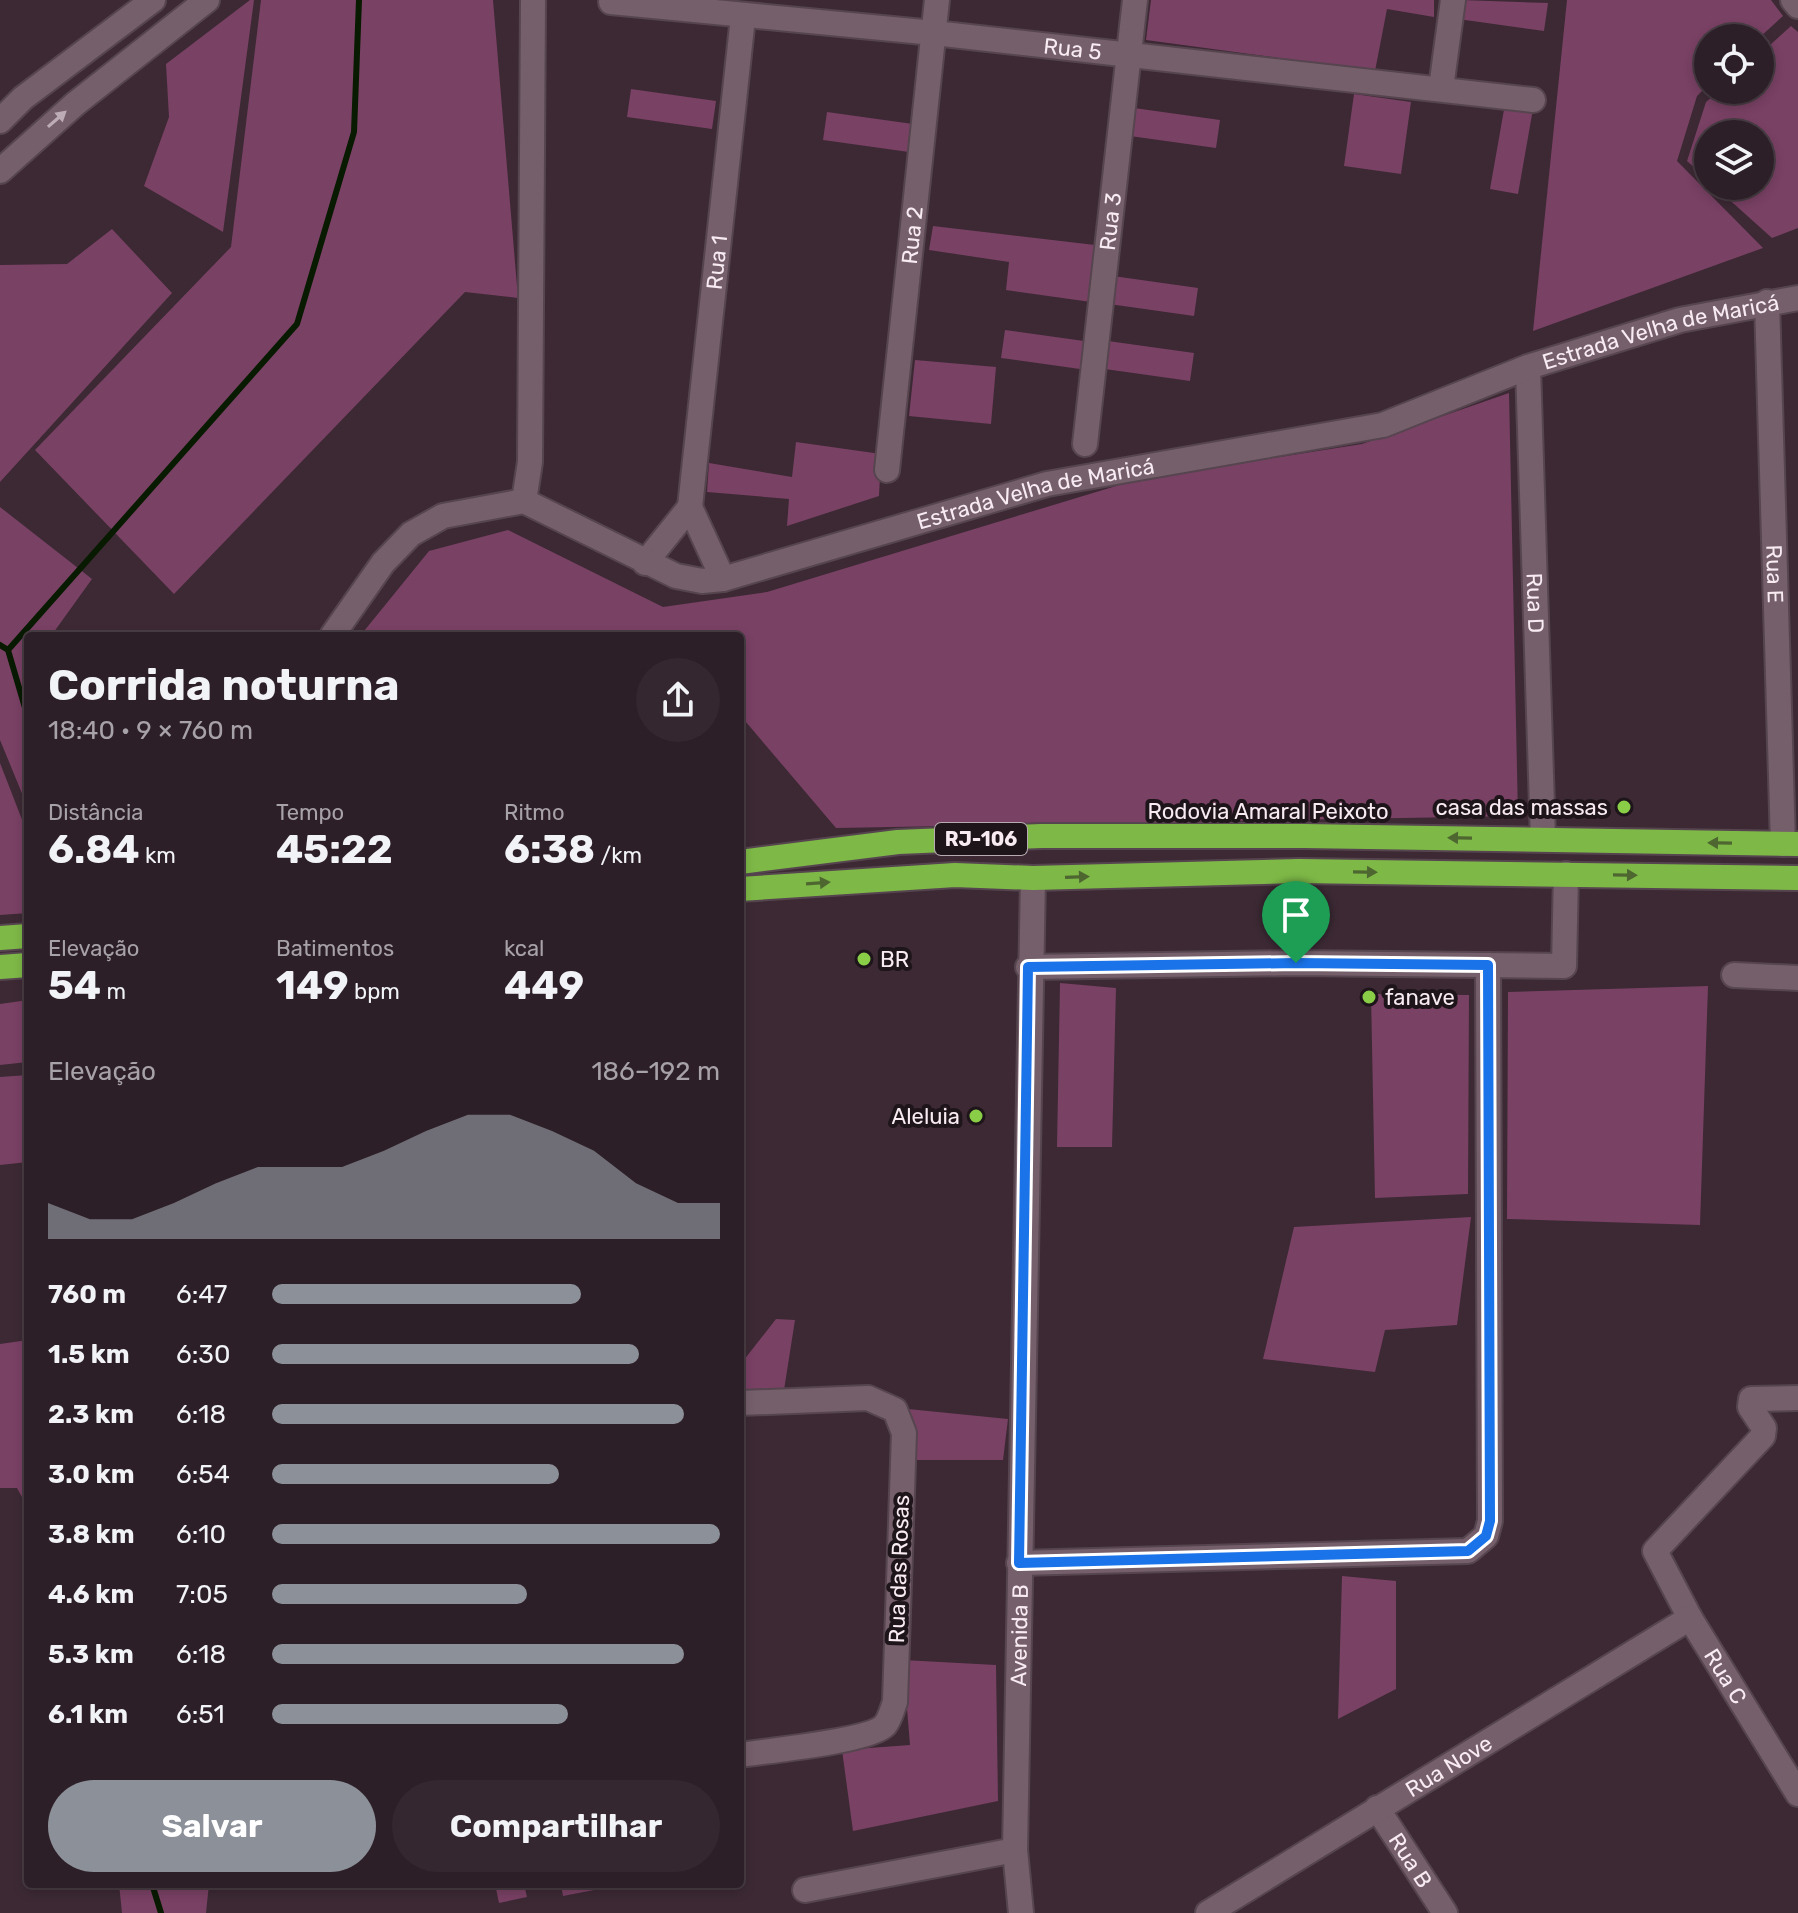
<!DOCTYPE html>
<html lang="pt">
<head>
<meta charset="utf-8">
<style>
  body { margin:0; font-family:Rubik,sans-serif; background:#35272f; color:#f1f3f6; height:100vh; display:flex; flex-direction:column; font-size:30px; white-space:nowrap }
  * { box-sizing:border-box; margin:0 }
  p { font-size:26px; color:#a7a2a7 }
  .icon { flex:none; width:44px; height:44px; fill:none; stroke:currentColor; stroke-width:2; stroke-linecap:round; stroke-linejoin:round }
  .map { position:relative; flex:1; overflow:hidden }
  .details { position:absolute; left:24px; top:632px; width:720px; height:1256px; display:flex; flex-direction:column; background:#2d1f27; border-radius:8px; box-shadow:0 4px 12px #0003,0 0 0 2px #483d44 }
  .details>* { flex:none }
  .tools { position:absolute; left:1694px; top:24px; display:grid; gap:16px }
  .tools a { display:grid; place-items:center; width:80px; height:80px; border-radius:50%; background:#2d1f27; box-shadow:0 4px 12px #0003,0 0 0 2px #483d44; font-size:40px }
  .pin { position:absolute; display:grid; place-items:center; width:68px; height:68px; color:#fff; margin:-82px -34px; border-radius:50% 50% 50% 0; rotate:-45deg; box-shadow:0 0 8px #0007 }
  .pin .icon { rotate:45deg }
  .round { display:grid; place-items:center; flex:none; width:84px; height:84px; border-radius:42px; background:#35272f }
  .head { display:flex; align-items:center; justify-content:space-between; height:136px; padding:0 24px }
  h1 { font-size:44px; font-weight:700; line-height:60px }
  .metrics { display:grid; grid-template-columns:repeat(3,1fr); gap:12px; height:136px; padding:8px 24px }
  .metrics div { display:grid; align-content:center }
  .metrics b { font-size:40px; font-weight:700 }
  .metrics small { font-size:22px; font-weight:400 }
  .metrics p { font-size:22px }
  .chart { height:224px; padding:16px 24px }
  .chart p { display:flex; justify-content:space-between }
  .chart svg { width:100%; height:144px; margin-top:8px; fill:#8c9099; opacity:.7 }
  .button { display:flex; gap:16px; margin-top:auto; padding:16px 24px }
  .button a { flex:1; height:92px; border-radius:48px; background:#8c9099; color:#fff; font-size:32px; font-weight:700; line-height:92px; text-align:center }
  .button a+a { background:#35272f; color:#f1f3f6 }
  ul { padding:0 24px; list-style:none; font-size:26px }
  li { display:grid; grid-template-columns:128px 96px 1fr; align-items:center; height:60px }
  li i { height:20px; border-radius:10px; background:#8c9099 }
  .map>svg:first-child { display:block }
  .green { fill:#794164 }
  .lines { fill:none; stroke-linecap:round; stroke-linejoin:round }
  .stream { stroke:#081a00; stroke-width:6 }
  .minor-casing { stroke:#56454f; stroke-width:28 }
  .highway-casing { stroke:#56454f; stroke-width:28 }
  .minor { stroke:#755f6b; stroke-width:24 }
  .highway { stroke:#7eb947; stroke-width:24 }
  .oneway { fill:#bdacb5 }
  .oneway2 { fill:#4e6730 }
  .route-casing { stroke:#fff; stroke-width:16 }
  .route { stroke:#1a73e8; stroke-width:10 }
  .poi-dot { fill:#8ace48; stroke:#1e151a; stroke-width:3 }
  .labels { text-anchor:middle; dominant-baseline:central; stroke-width:8; stroke-linejoin:round; paint-order:stroke }
  .shield { fill:#1e151a; stroke:#b7abb1; stroke-width:2 }
  .shield-label { font-size:20px; font-weight:bold; fill:#f8ebf2 }
  .street-label { font-size:22px; fill:#f8ebf2; stroke:#1e151a }
  .poi-label { font-size:22px; fill:#f8ebf2; stroke:#1e151a; text-anchor:end }
</style>
</head>
<body>
<div class="map">
<svg width="1798" height="1913" viewBox="0 0 1798 1913">
  <rect width="100%" height="100%" fill="#3c2934"/>
  <path class="green" d="M250,0H254L223,232L144,186L169,117L166,64Z
    M261,0H493L518,298L465,292L174,594L35,450L231,247Z
    M1151,0H1434V17L1387,9L1375,71L1146,40Z
    M1461,0L1548,3L1544,31L1458,19Z
    M1567,0H1771L1783,16L1759,38H1708V85L1697,96L1677,161L1763,248L1533,331Z
    M1791,26L1798,32V228L1772,238L1714,186H1760V134H1708V180L1687,161L1706,102L1720,90H1760V54Z
    M631,89L716,101L712,129L627,117Z
    M1354,94L1411,102L1401,174L1344,166Z
    M1505,104L1533,109L1518,194L1490,189Z
    M1134,108L1220,120L1216,148L1130,136Z
    M827,112L913,124L909,152L823,140Z
    M933,226L1095,245L1091,302L1006,290L1009,262L929,250Z
    M112,229L172,293L0,482V265L67,264Z
    M1113,276L1198,288L1194,316L1109,304Z
    M1005,330L1091,342L1087,370L1001,358Z
    M1108,341L1194,353L1190,381L1105,369Z
    M915,360L996,367L991,424L909,416Z
    M1509,393L1518,816L836,828L740,715V636H360L429,551L508,530L663,607L767,592L1139,479L1362,444Z
    M796,442L881,454L879,496L787,526L789,499L707,492L709,463L792,477Z
    M0,507L92,579L51,636H28V808L0,740Z
    M0,763L28,835V913L0,915Z
    M1060,983L1116,988L1112,1147H1057Z
    M1708,986L1700,1225L1507,1219L1508,992Z
    M1371,994L1469,995L1468,1194L1375,1198Z
    M28,1000V1062L0,1065V1004Z
    M28,1075V1162L0,1165V1077Z
    M1471,1217L1457,1325L1385,1330L1375,1372L1263,1359L1294,1227Z
    M776,1319L795,1320L784,1390L740,1391V1365Z
    M28,1340V1508L17,1488H0V1344Z
    M908,1409L1008,1419L1003,1460H913Z
    M1342,1576L1396,1581V1689L1338,1719Z
    M903,1660L996,1665L998,1801L853,1831L842,1750L910,1745Z
    M119,1884H209L206,1913H122Z
    M495,1884H524L527,1897L499,1903Z
    M561,1884H615V1886L563,1896Z"/>
  <g class="lines">
    <path class="stream" d="M0,645L8,650L28,718
      M8,650L297,324L354,132L359,0
      M152,1884L161,1913"/>
    <g class="minor-casing">
      <g id="minor">
        <path d="M1793,0L1798,6"/>
        <path id="s1" d="M611,2L934,33L1533,100"/>
        <path d="M1441,88L1453,0"/>
        <path d="M0,121L23,98L153,0"/>
        <path d="M0,171L75,104L207,0"/>
        <path id="s2" d="M1767,302L1783,844"/>
        <path id="s3" d="M1528,367L1543,839"/>
        <path id="s4" d="M1085,444L1135,0"/>
        <path id="s5" d="M887,470L937,0"/>
        <path d="M524,501L530,462L533,0"/>
        <path id="s6" d="M690,507L743,17"/>
        <path d="M645,563L690,507L723,579"/>
        <path id="s7" d="M332,636L383,563L411,534L443,516L524,501L676,576L702,581L723,579L1047,484L1383,425L1528,367L1680,320L1798,298"/>
        <path d="M1296,963L1299,871"/>
        <path d="M1028,967L1296,963L1564,966L1566,874"/>
        <path d="M1734,975L1798,978"/>
        <path id="s8" d="M1798,1398L1751,1399L1750,1407L1764,1428L1763,1436L1655,1551L1690,1618L1798,1794"/>
        <path d="M740,1403L868,1398L895,1410L904,1433L895,1702C892,1710 890,1719 885,1725C871,1741 766,1751 740,1755"/>
        <path d="M1019,1563L1468,1551L1486,1536L1490,1521L1488,965"/>
        <path id="s9" d="M1377,1808L1445,1913"/>
        <path d="M805,1890L1015,1850"/>
        <path id="s10" d="M1021,1913L1015,1850L1033,878"/>
        <path id="s11" d="M1208,1913L1690,1618"/>
      </g>
    </g>
    <g class="highway-casing">
      <path id="highway" d="M740,862L898,842L1041,836H1304L1798,844
        M740,889L955,875L1033,878L1299,871L1798,878
        M0,938L28,936
        M0,967L28,965"/>
    </g>
    <use href="#minor" class="minor"/>
    <use href="#highway" class="highway"/>
  </g>
  <defs><path id="oneway-solid" d="M-6-.8H1V-3.2L6.5 0L1 3.2V.8H-6Z" transform="scale(2)"/></defs>
  <use class="oneway" href="#oneway-solid" transform="translate(57 119) rotate(-41)"/>
  <g class="oneway2">
    <use href="#oneway-solid" transform="translate(1460 838) rotate(-179)"/>
    <use href="#oneway-solid" transform="translate(1720 843) rotate(-179)"/>
    <use href="#oneway-solid" transform="translate(1365 872) rotate(1)"/>
    <use href="#oneway-solid" transform="translate(1625 875) rotate(1)"/>
    <use href="#oneway-solid" transform="translate(1077 877) rotate(-2)"/>
    <use href="#oneway-solid" transform="translate(818 883) rotate(-4)"/>
  </g>
  <g class="lines">
    <g class="route-casing">
      <path id="route" d="M1296,963L1488,965L1490,1521L1486,1536L1468,1551L1019,1563L1028,967Z"/>
    </g>
    <use href="#route" class="route"/>
  </g>
  <g class="poi-dot">
    <circle cx="1624" cy="807" r="8"/>
    <circle cx="864" cy="959" r="8"/>
    <circle cx="1369" cy="997" r="8"/>
    <circle cx="976" cy="1116" r="8"/>
  </g>
  <g class="labels">
    <rect class="shield" x="935" y="823" width="92" height="32" rx="6"/>
    <g class="shield-label">
      <text x="981" y="839">RJ-106</text>
    </g>
    <g class="street-label">
      <text stroke="none"><textPath href="#s1" startOffset="464">Rua 5</textPath></text>
      <text stroke="none"><textPath href="#s4" startOffset="224">Rua 3</textPath></text>
      <text stroke="none"><textPath href="#s5" startOffset="236">Rua 2</textPath></text>
      <text stroke="none"><textPath href="#s6" startOffset="246">Rua 1</textPath></text>
      <text stroke="none"><textPath href="#s7" startOffset="1438">Estrada Velha de Maricá</textPath></text>
      <text stroke="none"><textPath href="#s7" startOffset="790">Estrada Velha de Maricá</textPath></text>
      <text stroke="none"><textPath href="#s2" startOffset="272">Rua E</textPath></text>
      <text stroke="none"><textPath href="#s3" startOffset="236">Rua D</textPath></text>
      <text x="1268" y="811">Rodovia Amaral Peixoto</text>
      <text transform="translate(899 1569) rotate(-88)">Rua das Rosas</text>
      <text stroke="none"><textPath href="#s10" startOffset="278">Avenida B</textPath></text>
      <text stroke="none"><textPath href="#s8" startOffset="390">Rua C</textPath></text>
      <text stroke="none"><textPath href="#s11" startOffset="282">Rua Nove</textPath></text>
      <text stroke="none"><textPath href="#s9" startOffset="62">Rua B</textPath></text>
    </g>
    <g class="poi-label">
      <text x="1608" y="807">casa das massas</text>
      <text x="880" y="959" text-anchor="start">BR</text>
      <text x="1385" y="997" text-anchor="start">fanave</text>
      <text x="960" y="1116">Aleluia</text>
    </g>
  </g>
</svg>
<div class="tools">
<a><svg class="icon" aria-label="locate" viewBox="0 0 24 24"><circle cx="12" cy="12" r="6"/><path d="M12 2v4M12 18v4M2 12h4M18 12h4"/></svg></a>
<a><svg class="icon" aria-label="layers" viewBox="0 0 24 24"><path d="M12 4l9 5-9 5-9-5zM3 14l9 5 9-5"/></svg></a>
</div>
<div class="pin" style="left:1296px;top:963px;background:#1e9e55"><svg class="icon" aria-label="arrive" viewBox="0 0 24 24"><path d="M6 21V4h12l-3 4 3 4H6"/></svg></div>
<section class="details">
<div class="head"><div><h1>Corrida noturna</h1><p>18:40 · 9 × 760 m</p></div><a class="round"><svg class="icon" aria-label="share" viewBox="0 0 24 24"><path d="M12 15V3M7 8l5-5 5 5M5 13v7h14v-7"/></svg></a></div>
<div class="metrics">
<div><p>Distância</p><b>6.84<small> km</small></b></div>
<div><p>Tempo</p><b>45:22</b></div>
<div><p>Ritmo</p><b>6:38<small> /km</small></b></div>
</div>
<div class="metrics">
<div><p>Elevação</p><b>54<small> m</small></b></div>
<div><p>Batimentos</p><b>149<small> bpm</small></b></div>
<div><p>kcal</p><b>449</b></div>
</div>
<div class="chart"><p><span>Elevação</span>186–192 m</p>
<svg viewBox="0 0 160 44" preserveAspectRatio="none"><path d="M0 44V33L10 38L20 38L30 33L40 27L50 22L60 22L70 22L80 17L90 11L100 6L110 6L120 11L130 17L140 27L150 33L160 33V44z"/></svg>
</div>
<ul>
<li><b>760 m</b>6:47<i style="width:69%"></i></li>
<li><b>1.5 km</b>6:30<i style="width:82%"></i></li>
<li><b>2.3 km</b>6:18<i style="width:92%"></i></li>
<li><b>3.0 km</b>6:54<i style="width:64%"></i></li>
<li><b>3.8 km</b>6:10<i style="width:100%"></i></li>
<li><b>4.6 km</b>7:05<i style="width:57%"></i></li>
<li><b>5.3 km</b>6:18<i style="width:92%"></i></li>
<li><b>6.1 km</b>6:51<i style="width:66%"></i></li>
</ul>
<div class="button"><a>Salvar</a><a>Compartilhar</a></div>
</section>
</div>
</body>
</html>
